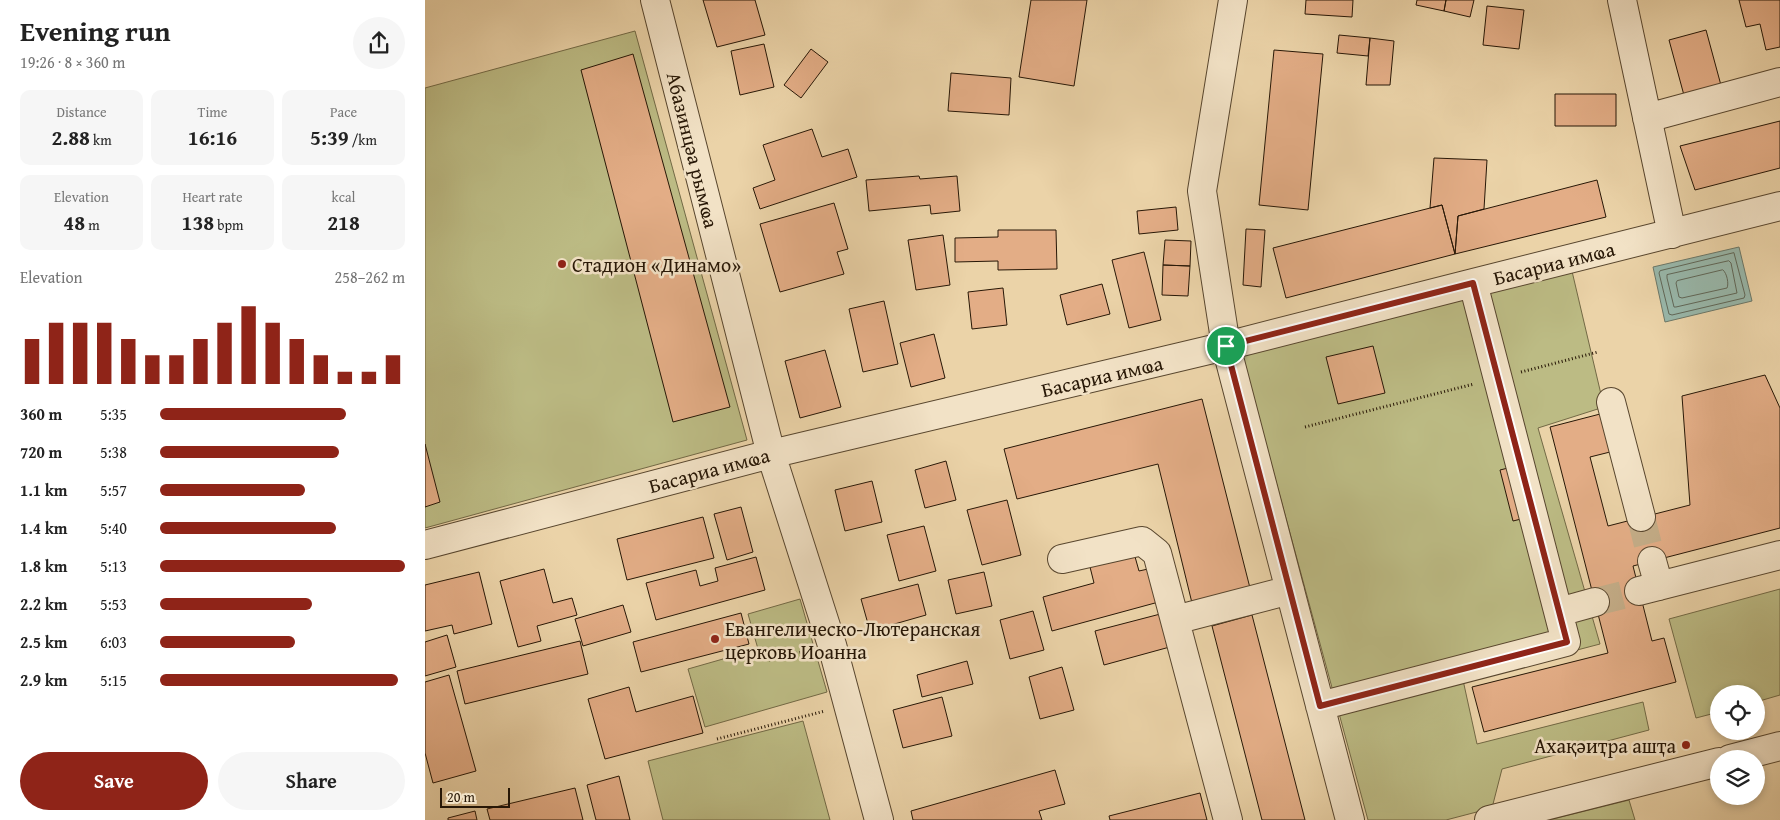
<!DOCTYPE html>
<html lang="en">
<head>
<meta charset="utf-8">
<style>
  body { margin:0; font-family:"Gentium Book Plus",serif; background:#f6f6f6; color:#222; height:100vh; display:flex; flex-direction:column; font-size:19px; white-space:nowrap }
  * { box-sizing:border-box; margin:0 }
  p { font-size:16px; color:#767676 }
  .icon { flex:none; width:28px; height:28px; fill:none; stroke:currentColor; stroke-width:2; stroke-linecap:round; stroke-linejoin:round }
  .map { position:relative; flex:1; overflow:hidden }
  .drawer { display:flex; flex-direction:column; background:#fff; width:425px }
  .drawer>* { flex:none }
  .buttons { position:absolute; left:1285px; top:685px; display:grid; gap:10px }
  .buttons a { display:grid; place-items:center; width:55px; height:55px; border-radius:50%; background:#fff; box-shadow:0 2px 8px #0003; font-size:25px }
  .scale { position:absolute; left:15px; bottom:12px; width:70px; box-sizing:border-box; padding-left:5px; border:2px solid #271706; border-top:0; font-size:14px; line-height:18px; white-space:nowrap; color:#271706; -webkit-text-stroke:4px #f2e2c6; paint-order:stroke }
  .pin { position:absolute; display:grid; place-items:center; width:42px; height:42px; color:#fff; margin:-21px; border:2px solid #fff; border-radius:50%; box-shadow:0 1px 5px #0007 }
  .round { display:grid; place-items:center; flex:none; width:52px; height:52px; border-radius:26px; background:#f6f6f6 }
  .head { display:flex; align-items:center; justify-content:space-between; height:85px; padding:0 20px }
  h1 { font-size:28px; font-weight:700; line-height:38px }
  .figures { display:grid; grid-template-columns:repeat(3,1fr); gap:8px; height:85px; padding:5px 20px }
  .figures div { display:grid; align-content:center; border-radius:10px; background:#f6f6f6; text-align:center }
  .figures b { font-size:21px; font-weight:700 }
  .figures small { font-size:14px; font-weight:400 }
  .figures p { font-size:14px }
  .chart { height:140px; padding:10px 20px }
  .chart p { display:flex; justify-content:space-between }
  .chart svg { width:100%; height:90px; margin-top:5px; stroke:#8f2418; stroke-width:6 }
  .cta { display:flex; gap:10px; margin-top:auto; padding:10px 20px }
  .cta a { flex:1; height:58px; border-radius:30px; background:#8f2418; color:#fff; font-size:20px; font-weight:700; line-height:58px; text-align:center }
  .cta a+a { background:#f6f6f6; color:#222 }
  ul { padding:0 20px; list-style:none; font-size:16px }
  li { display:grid; grid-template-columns:80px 60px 1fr; align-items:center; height:38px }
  li i { height:12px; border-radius:6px; background:#8f2418 }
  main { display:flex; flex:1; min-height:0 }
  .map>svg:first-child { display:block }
  .green { fill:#bcbb84; stroke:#726945 }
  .water { fill:#98b7aa; stroke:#6b7768 }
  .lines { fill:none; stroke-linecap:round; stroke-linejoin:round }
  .shore { stroke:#606758; stroke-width:1 }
  .building { fill:#e3ad86; stroke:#271706 }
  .minor-tunnel { stroke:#c4ad88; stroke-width:28; stroke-dasharray:28 14; stroke-linecap:butt }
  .minor-casing { stroke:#58462e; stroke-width:30 }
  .path { stroke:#271706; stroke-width:3; stroke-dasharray:1 2.5; stroke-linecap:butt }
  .minor { stroke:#f2e2c6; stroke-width:28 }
  .route-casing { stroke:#fff; stroke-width:10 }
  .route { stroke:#8f2418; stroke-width:6 }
  .poi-dot { fill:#8f2418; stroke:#f2e2c6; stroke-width:2 }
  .labels { text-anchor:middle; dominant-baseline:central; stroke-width:5; stroke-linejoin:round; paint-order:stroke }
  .street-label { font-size:20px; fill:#271706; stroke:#f2e2c6 }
  .poi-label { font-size:20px; fill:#271706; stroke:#f2e2c6; text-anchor:start }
</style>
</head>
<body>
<main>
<section class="drawer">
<div class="head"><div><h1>Evening run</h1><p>19:26 · 8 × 360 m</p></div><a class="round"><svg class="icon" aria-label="share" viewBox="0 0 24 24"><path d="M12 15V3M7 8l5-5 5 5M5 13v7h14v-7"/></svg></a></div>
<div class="figures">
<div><p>Distance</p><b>2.88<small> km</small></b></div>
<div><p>Time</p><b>16:16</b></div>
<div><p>Pace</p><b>5:39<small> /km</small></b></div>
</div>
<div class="figures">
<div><p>Elevation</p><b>48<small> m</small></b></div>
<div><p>Heart rate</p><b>138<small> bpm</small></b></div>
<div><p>kcal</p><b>218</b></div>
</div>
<div class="chart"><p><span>Elevation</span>258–262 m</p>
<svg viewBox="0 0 160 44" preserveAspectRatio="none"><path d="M5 44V22M15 44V14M25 44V14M35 44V14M45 44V22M55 44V30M65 44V30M75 44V22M85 44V14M95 44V6M105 44V14M115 44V22M125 44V30M135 44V38M145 44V38M155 44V30"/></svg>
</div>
<ul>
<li><b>360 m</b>5:35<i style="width:76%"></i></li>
<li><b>720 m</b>5:38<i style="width:73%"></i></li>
<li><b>1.1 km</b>5:57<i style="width:59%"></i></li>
<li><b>1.4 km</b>5:40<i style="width:72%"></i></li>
<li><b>1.8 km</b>5:13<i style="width:100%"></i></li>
<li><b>2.2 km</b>5:53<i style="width:62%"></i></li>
<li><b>2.5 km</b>6:03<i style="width:55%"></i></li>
<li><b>2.9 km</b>5:15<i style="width:97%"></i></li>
</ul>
<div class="cta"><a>Save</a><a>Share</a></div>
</section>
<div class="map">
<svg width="1355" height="820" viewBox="0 0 1355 820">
  <rect width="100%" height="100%" fill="#ebd3a8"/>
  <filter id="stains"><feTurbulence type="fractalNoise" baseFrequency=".004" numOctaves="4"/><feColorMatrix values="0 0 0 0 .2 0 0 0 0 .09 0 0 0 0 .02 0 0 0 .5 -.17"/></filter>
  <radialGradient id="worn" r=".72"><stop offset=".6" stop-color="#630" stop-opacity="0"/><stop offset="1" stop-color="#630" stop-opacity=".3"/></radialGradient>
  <path class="green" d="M210,31L322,440L0,528V88Z
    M1146,267L1179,407L1113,428L1175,644L1038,680L1052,744L1218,702L1224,730L1077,769L1067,808L1021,820H943L816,353Z
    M1355,589V695L1331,702V694H1294V712L1271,718L1244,619Z
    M375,599L402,692L280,727L263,669L333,649L323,614Z
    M378,721L405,820H238L223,761Z
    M1204,800L1210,820H1124Z"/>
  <path class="water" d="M1314,247L1327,301L1240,322L1228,267Z"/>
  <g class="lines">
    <path class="shore" d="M1309,253L1320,295L1319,298L1247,315L1244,314L1234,273L1235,271Z
      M1304,261L1306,263L1312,293L1251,307H1249L1242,278V275Z
      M1298,270C1302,273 1304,284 1302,288L1257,298L1254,297L1251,283L1252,281Z"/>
  </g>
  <path class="building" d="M278,0H330L340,35L292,47Z
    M606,0H662L649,86L594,77Z
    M881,0H928L927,17L880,14Z
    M992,0H1021L1019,11L991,5Z
    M1021,0H1049L1045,17L1019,11Z
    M1314,0H1355V47L1341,50L1335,24L1321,27Z
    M1062,6L1099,10L1094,49L1058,45Z
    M1281,30L1297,89L1260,99L1244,40Z
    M914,35L945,38L943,56L912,53Z
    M945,38L969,41L965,85H941Z
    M339,44L349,87L315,95L306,51Z
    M386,49L403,62L376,98L359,85Z
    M849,50L898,54L883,210L834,205Z
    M208,54L305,407L248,422L156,70Z
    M526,73L586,78L584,115L523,111Z
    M1130,94H1191V126H1130Z
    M1355,121V168L1270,190L1255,146Z
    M387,129L397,157L423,149L432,177L335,209L328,188L350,180L338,145Z
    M1009,158L1062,160L1059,209L1033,216L1030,254L1017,205L1005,208Z
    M494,176L495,179L532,176L535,211L506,214L505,205L444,211L441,180Z
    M1172,180L1181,217L1030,254L1033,216Z
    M409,203L423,249L412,252L419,274L355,292L335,224Z
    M1017,205L1030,254L861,298L848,248Z
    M751,207L753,230L714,234L712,211Z
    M821,229L840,230L836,287L818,285Z
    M573,230H631L632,269L573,270V261L530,262V238L573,237Z
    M518,235L525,285L491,290L483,240Z
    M740,240L766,241L765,266L738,265Z
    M719,252L736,320L704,328L687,260Z
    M738,265L765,266L763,296L737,295Z
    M677,284L685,314L642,325L635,295Z
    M578,288L582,325L547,329L543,292Z
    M459,301L473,364L438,372L424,309Z
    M509,334L520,378L486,387L475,343Z
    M948,346L960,393L913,404L901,357Z
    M400,350L416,407L375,418L360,361Z
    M1340,375L1355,408V528L1208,566L1227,641L1239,638L1251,682L1059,732L1047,687L1183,653L1125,427L1179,413L1189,451L1165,457L1183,526L1265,505L1257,396Z
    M777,399L825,588L767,603L733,464L592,499L579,449Z
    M0,444L15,502L0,507Z
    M521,461L531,500L500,508L490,470Z
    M1091,466L1104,517L1088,521L1075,470Z
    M447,481L457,522L420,531L410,490Z
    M582,500L596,555L557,565L542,510Z
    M316,507L328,552L302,560L289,514Z
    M278,517L289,558L202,580L192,539Z
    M499,526L511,571L474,581L462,535Z
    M707,546L714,571L732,567L741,600L627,631L618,597L669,583L663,559Z
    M331,557L340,590L231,620L221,583L271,570L275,586L293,581L290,568Z
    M119,569L128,603L147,598L152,615L112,626L116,641L93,647L75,581Z
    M54,572L67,624L29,634L27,625L0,631V585Z
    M559,572L567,606L531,614L523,580Z
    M493,584L501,615L445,631L436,599Z
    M198,605L206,632L158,646L150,619Z
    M608,611L619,650L585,659L575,620Z
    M743,612L752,645L679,665L670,631Z
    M316,613L324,644L216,672L208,642Z
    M827,615L880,820H837L787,626Z
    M22,635L31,667L0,676V642Z
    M155,641L163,674L40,704L32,671Z
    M542,661L548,684L497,697L492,675Z
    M637,667L649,710L615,719L604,677Z
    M24,675L51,771L8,783L0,753V682Z
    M204,687L211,712L268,696L278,733L180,759L163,699Z
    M517,697L527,736L478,748L468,710Z
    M630,770L640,804L614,811L617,820H488L486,811Z
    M194,776L205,820H171L162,785Z
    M150,788L158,820H65L62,809Z
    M775,793L782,820H685L684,816Z
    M50,811L52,820H23V818Z"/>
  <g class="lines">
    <path class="minor-tunnel" d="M1216,517L1227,561
      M1170,602L1214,591"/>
    <g class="minor-casing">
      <path id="minor" d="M230,0L346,454L407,645L454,820
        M808,0L777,191L801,346L925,820
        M1197,0L1247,234
        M1222,118L1355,82
        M1186,402L1216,517
        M0,545L346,454L801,346L1048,283L1355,206
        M637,559L717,541L732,553L803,820
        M1227,561L1234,586
        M1214,591L1355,555
        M1134,612L1170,602
        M750,620L865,590
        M895,706L1141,642L1048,283
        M1305,759L1355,746
        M1064,820L1294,762"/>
    </g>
    <path class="path" d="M1096,372L1173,352
      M880,427L1049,384
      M344,660L382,651
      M292,739L400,711"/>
    <use href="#minor" class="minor"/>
  </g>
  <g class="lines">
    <g class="route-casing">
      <path id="route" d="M1048,283L1142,642L895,706L801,346Z"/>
    </g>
    <use href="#route" class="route"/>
  </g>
  <g class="poi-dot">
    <circle cx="137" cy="264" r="5"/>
    <circle cx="290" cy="639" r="5"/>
    <circle cx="1261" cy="745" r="5"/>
  </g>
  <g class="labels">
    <g class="street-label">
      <text transform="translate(268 150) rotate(76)">Абазинцәа рымҩа</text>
      <text transform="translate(1129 263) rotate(-14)">Басариа имҩа</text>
      <text transform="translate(677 376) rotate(-13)">Басариа имҩа</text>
      <text transform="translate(284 470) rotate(-15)">Басариа имҩа</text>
    </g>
    <g class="poi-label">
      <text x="147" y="264">Cтадион «Динамо»</text>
      <text x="300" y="628">Евангелическо-Лютеранская<tspan x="300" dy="23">церковь Иоанна</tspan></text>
      <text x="1251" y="745" text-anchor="end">Ахақәиҭра ашҭа</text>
    </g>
  </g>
  <rect width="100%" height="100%" filter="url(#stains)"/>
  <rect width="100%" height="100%" fill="url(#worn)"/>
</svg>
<div class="buttons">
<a><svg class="icon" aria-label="locate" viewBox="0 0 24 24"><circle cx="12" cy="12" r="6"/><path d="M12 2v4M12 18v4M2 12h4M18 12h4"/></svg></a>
<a><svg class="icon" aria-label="layers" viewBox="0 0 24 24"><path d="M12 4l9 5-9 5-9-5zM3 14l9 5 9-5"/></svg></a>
</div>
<div class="scale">20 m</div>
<div class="pin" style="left:801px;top:346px;background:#1e9e55"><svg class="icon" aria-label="arrive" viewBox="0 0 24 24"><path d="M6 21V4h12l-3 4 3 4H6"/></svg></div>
</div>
</main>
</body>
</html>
